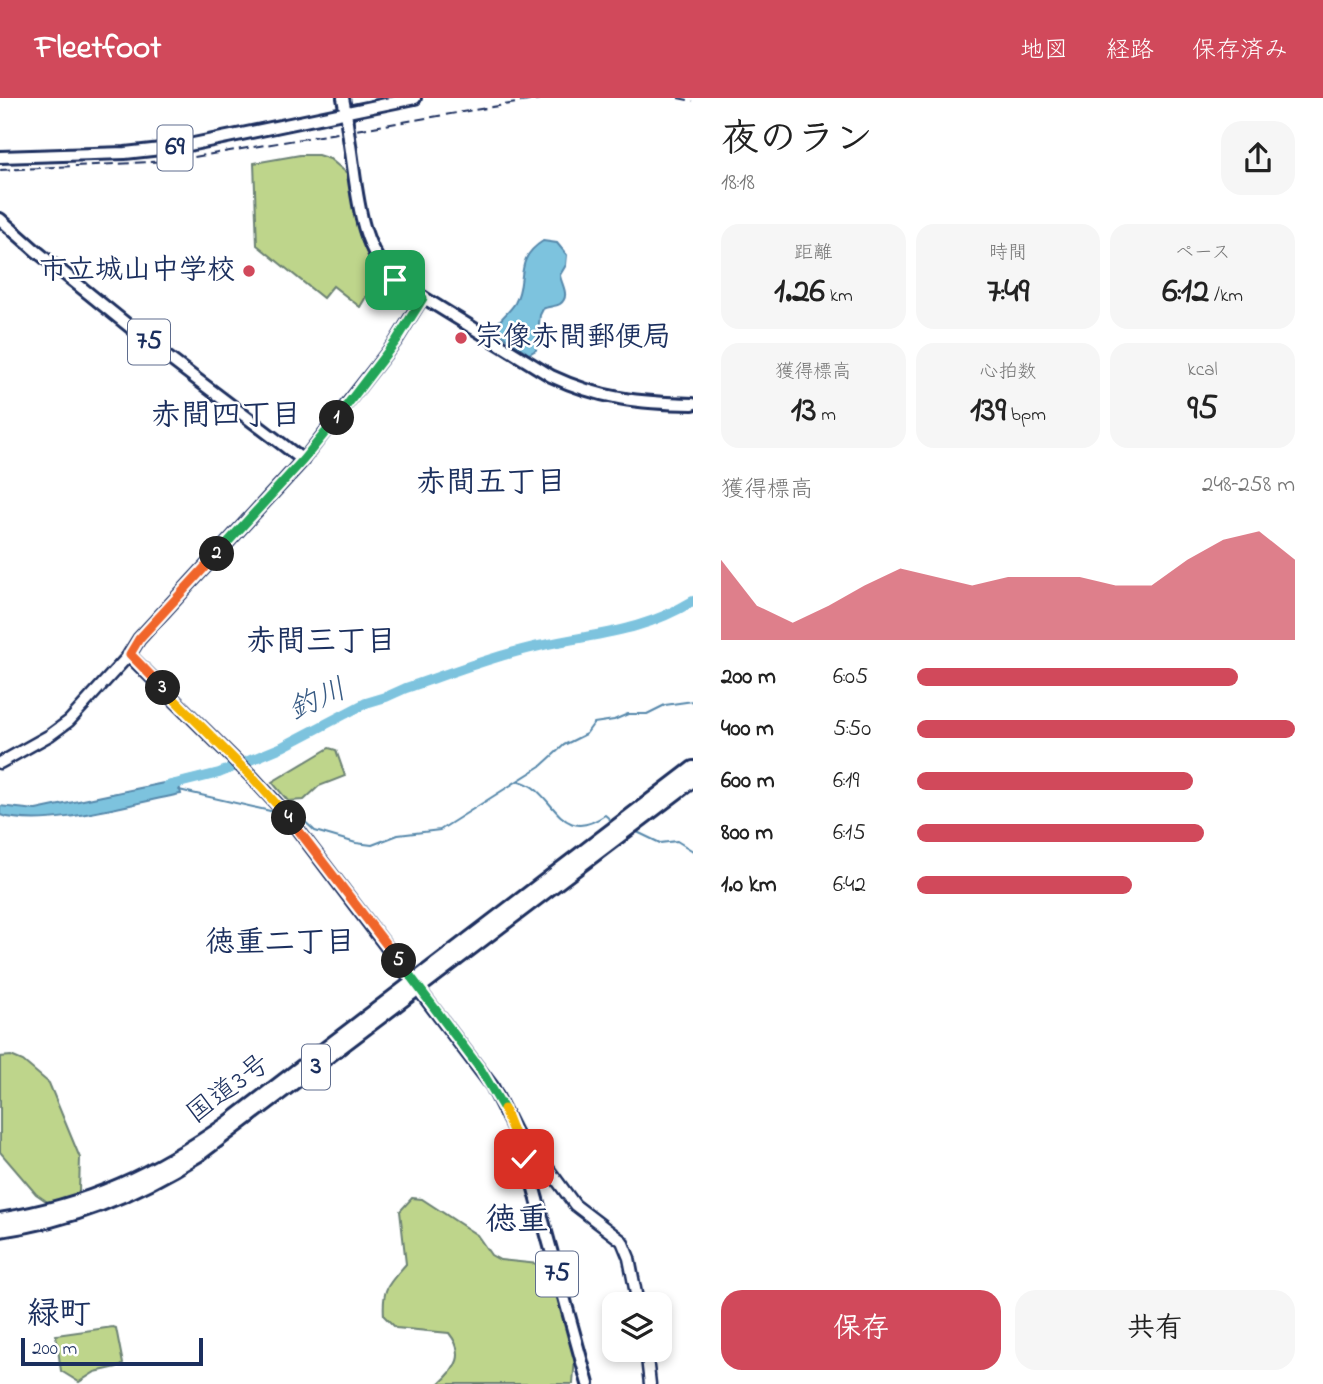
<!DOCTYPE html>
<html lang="ja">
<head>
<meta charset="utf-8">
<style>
  body { margin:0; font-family:"Indie Flower","Klee One",sans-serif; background:#f6f6f6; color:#222; height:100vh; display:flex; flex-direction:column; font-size:26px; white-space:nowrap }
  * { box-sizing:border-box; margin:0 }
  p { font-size:23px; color:#767676 }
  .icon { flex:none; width:38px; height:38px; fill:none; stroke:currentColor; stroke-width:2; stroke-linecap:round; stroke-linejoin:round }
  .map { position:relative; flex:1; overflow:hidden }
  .panel { display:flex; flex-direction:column; background:#fff; width:630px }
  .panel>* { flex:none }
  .tools { position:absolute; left:602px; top:1194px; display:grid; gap:14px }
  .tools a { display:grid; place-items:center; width:70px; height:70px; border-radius:14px; background:#fff; box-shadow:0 4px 10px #0003; font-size:35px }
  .scale { position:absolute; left:21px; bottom:18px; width:182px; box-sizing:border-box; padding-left:7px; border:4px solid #1b2f5e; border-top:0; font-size:19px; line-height:24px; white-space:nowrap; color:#1b2f5e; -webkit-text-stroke:5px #fff; paint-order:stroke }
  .pin { position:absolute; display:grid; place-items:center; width:60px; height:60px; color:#fff; margin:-30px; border-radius:14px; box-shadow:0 4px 10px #0006 }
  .km { position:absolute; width:35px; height:35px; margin:-18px; border-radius:50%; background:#222; color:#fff; font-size:19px; line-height:35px; text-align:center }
  .round { display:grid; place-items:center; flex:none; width:74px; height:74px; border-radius:21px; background:#f6f6f6 }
  .overview { display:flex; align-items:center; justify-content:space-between; height:119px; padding:0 28px }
  h1 { font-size:38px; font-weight:700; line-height:52px }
  .metrics { display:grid; grid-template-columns:repeat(3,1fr); gap:10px; height:119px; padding:7px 28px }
  .metrics div { display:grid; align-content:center; border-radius:18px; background:#f6f6f6; text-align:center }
  .metrics b { font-size:35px; font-weight:700 }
  .metrics small { font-size:19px; font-weight:400 }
  .metrics p { font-size:19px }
  .chart { height:196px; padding:14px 28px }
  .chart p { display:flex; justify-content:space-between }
  .chart svg { width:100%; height:126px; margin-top:7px; fill:#d1495b; opacity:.7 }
  .action { display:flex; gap:14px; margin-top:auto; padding:14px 28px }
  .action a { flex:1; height:80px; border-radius:21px; background:#d1495b; color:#fff; font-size:28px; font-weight:700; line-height:80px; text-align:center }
  .action a+a { background:#f6f6f6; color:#222 }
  ul { padding:0 28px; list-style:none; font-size:23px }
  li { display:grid; grid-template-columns:112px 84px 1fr; align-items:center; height:52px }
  li i { height:18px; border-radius:9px; background:#d1495b }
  header { display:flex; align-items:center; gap:42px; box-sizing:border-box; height:98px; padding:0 35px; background:#d1495b; color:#fff }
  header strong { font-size:33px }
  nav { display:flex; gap:38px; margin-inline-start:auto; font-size:24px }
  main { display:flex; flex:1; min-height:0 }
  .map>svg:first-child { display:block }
  .green { fill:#bed58b; stroke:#6c8274; stroke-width:2 }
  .water { fill:#7dc3de; stroke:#5688ab; stroke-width:2 }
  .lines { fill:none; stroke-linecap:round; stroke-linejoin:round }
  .stream { stroke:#5688ab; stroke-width:2 }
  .river { stroke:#7dc3de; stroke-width:10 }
  .secondary-casing { stroke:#1b2f5e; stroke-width:15 }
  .primary-casing { stroke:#1b2f5e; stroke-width:16 }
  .highway-casing { stroke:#1b2f5e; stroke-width:18 }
  .secondary { stroke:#fff; stroke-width:10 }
  .primary { stroke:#fff; stroke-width:10 }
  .highway { stroke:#fff; stroke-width:12 }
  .rail { stroke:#1b2f5e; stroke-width:2; stroke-dasharray:10 5; stroke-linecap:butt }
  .primary-bridge-casing { stroke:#1b2f5e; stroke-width:16; stroke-linecap:butt }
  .primary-bridge { stroke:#fff; stroke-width:10 }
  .split-1-casing { stroke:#fff; stroke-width:14 }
  .split-2-casing { stroke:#fff; stroke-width:14 }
  .split-3-casing { stroke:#fff; stroke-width:14 }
  .split-4-casing { stroke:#fff; stroke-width:14 }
  .split-5-casing { stroke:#fff; stroke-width:14 }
  .split-6-casing { stroke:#fff; stroke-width:14 }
  .split-7-casing { stroke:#fff; stroke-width:14 }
  .split-1 { stroke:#22a559; stroke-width:9 }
  .split-2 { stroke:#22a559; stroke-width:9 }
  .split-3 { stroke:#f0652b; stroke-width:9 }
  .split-4 { stroke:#f5b400; stroke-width:9 }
  .split-5 { stroke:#f0652b; stroke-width:9 }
  .split-6 { stroke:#22a559; stroke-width:9 }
  .split-7 { stroke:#f5b400; stroke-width:9 }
  .poi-dot { fill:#d1495b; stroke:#fff; stroke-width:2.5 }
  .labels { text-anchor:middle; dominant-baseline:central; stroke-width:5; stroke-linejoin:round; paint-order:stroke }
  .shield { fill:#fff; stroke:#5f6d8e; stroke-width:2 }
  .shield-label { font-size:26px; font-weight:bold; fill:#1b2f5e }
  .poi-label { font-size:28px; font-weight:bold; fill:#1b2f5e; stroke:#fff; text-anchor:end }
  .street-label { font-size:28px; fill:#1b2f5e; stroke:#fff }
  .neighbourhood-label { font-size:30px; font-weight:bold; fill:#1b2f5e; stroke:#fff }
  .water-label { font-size:30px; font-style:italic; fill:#385b84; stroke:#fff }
  .quarter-label { font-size:32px; font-weight:bold; fill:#1b2f5e; stroke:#fff }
</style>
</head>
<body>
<header>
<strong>Fleetfoot</strong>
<nav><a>地図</a><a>経路</a><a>保存済み</a></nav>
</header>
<main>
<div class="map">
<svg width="693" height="1286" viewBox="0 0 693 1286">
  <rect width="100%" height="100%" fill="#fff"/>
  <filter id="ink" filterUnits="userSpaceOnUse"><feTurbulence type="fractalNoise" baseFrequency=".0143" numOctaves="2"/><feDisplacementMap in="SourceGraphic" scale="14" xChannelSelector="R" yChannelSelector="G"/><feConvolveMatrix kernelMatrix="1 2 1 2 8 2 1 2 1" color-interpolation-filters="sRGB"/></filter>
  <g filter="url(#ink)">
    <path class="green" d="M300,57H318L330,61L348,76L359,136L377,180L360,209L333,188L323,200L257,147L254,65Z
      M329,650L336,652L345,678L319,688L304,702L288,703L272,684Z
      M11,958L23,963L49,985L80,1060L79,1093L69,1105L52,1107L36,1096L0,1054V959Z
      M412,1100L422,1101L477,1137L491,1157L500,1162L548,1167L566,1181L572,1201L576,1244L573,1286H439C457,1270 466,1256 449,1235L396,1230L384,1218C382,1190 388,1187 406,1166L400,1113Z
      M113,1229L116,1230L123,1266L121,1268L95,1274L79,1284L61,1273L56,1237Z"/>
    <path class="water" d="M543,143L557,145L567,157L566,167L560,177C561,186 571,198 560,206C555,209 548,208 543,211L540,217L536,252L529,256L494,231C499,221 509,215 515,205C528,182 513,162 543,143Z
      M178,682L181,696C131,705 47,732 0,717V708L36,712Z"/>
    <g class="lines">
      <path class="stream" d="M519,683C555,691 558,750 605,717L613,724
        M179,692L279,715
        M295,719L301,720L315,733L356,745L372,747L398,737L440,732L541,668L564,647L586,636L594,625L614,622L628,616H647L665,607L693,603
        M635,733L660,745L677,743L693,753"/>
      <path class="river" d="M167,688L219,675L282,649L366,605L386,599L406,590C450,575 494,558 539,548C597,535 640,535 693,503"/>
      <g class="secondary-casing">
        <path id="secondary" d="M303,362L396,243L423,199
          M0,665L50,637L69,623L129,557
          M526,1065L539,1062L544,1065L575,1107L622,1143L629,1160L638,1206
          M646,1251L650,1286"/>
      </g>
      <g class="primary-casing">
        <path id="primary" d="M343,0L347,21
          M349,40C357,87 357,148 395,182L551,278C600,301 640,305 693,306
          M0,59L125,55L179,49L415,0
          M0,121L35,152L166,258L303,362L139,541L129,557L251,678L286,716L492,988L516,1036L530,1076L588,1286"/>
      </g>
      <g class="highway-casing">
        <path id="highway" d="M0,1122C88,1108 156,1076 228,1025L693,670
          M0,1132C72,1122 137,1096 198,1057L693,682"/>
      </g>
      <use href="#secondary" class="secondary"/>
      <use href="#primary" class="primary"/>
      <use href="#highway" class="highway"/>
      <path class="rail" d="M678,0L693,3
        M0,72L170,63L546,0"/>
      <g class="primary-bridge-casing">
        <path id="primary-bridge" d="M347,25L349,40"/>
      </g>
      <use href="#primary-bridge" class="primary-bridge"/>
    </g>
  </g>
  <g class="lines" filter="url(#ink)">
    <g class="split-1-casing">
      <path id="split-1" d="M337,320L396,243L423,200L395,182"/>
    </g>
    <g class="split-2-casing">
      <path id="split-2" d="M217,456L303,362L337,320"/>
    </g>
    <g class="split-3-casing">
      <path id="split-3" d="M163,590L130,556L139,541L217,456"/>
    </g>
    <g class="split-4-casing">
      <path id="split-4" d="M163,590L251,678L289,720"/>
    </g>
    <g class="split-5-casing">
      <path id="split-5" d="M289,720L399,863"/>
    </g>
    <g class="split-6-casing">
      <path id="split-6" d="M399,863L481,972L504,1011"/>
    </g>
    <g class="split-7-casing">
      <path id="split-7" d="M504,1011L524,1061"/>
    </g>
    <use href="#split-1" class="split-1"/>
    <use href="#split-2" class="split-2"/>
    <use href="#split-3" class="split-3"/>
    <use href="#split-4" class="split-4"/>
    <use href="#split-5" class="split-5"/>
    <use href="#split-6" class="split-6"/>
    <use href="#split-7" class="split-7"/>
  </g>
  <g class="poi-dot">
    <circle cx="249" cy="173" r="7"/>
    <circle cx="461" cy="240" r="7"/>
  </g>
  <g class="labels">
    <g class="shield">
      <rect x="157.5" y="27.5" width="35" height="45" rx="5"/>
      <rect x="128" y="221.5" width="42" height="45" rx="5"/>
      <rect x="302" y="946.5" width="28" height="45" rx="5"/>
      <rect x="536" y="1153.5" width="42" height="45" rx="5"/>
    </g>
    <g class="shield-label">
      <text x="175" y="50">69</text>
      <text x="149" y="244">75</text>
      <text x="316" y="969">3</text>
      <text x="557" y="1176">75</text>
    </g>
    <g class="poi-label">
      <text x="235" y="173">市立城山中学校</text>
      <text x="475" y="240" text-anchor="start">宗像赤間郵便局</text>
    </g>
    <g class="street-label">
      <text transform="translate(229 992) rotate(-37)">国道3号</text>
    </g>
    <g class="neighbourhood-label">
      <text x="226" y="319">赤間四丁目</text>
      <text x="491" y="386">赤間五丁目</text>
      <text x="321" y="545">赤間三丁目</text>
      <text x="280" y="846">徳重二丁目</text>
    </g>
    <g class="water-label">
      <text transform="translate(318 603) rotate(-24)">釣川</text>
    </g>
    <g class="quarter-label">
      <text x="517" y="1123">徳重</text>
      <text x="59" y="1217">緑町</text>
    </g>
  </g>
</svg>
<div class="tools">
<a><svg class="icon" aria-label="layers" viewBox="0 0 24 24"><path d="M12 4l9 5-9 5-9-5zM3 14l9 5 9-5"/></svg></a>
</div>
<div class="scale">200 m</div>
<div class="pin" style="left:395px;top:182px;background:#1e9e55"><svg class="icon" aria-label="arrive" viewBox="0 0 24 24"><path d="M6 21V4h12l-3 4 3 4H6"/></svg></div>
<div class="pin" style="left:524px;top:1061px;background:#d93025"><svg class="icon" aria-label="check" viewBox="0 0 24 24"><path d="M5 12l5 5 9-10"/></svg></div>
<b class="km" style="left:337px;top:320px">1</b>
<b class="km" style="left:217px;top:456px">2</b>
<b class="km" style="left:163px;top:590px">3</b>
<b class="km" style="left:289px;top:720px">4</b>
<b class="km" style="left:399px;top:863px">5</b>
</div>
<section class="panel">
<div class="overview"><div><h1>夜のラン</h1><p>18:18</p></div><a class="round"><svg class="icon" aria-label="share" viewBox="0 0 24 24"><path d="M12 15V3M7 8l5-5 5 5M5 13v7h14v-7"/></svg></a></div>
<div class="metrics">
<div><p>距離</p><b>1.26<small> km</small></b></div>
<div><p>時間</p><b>7:49</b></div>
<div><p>ペース</p><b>6:12<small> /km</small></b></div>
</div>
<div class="metrics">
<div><p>獲得標高</p><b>13<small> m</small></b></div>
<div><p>心拍数</p><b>139<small> bpm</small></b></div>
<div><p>kcal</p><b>95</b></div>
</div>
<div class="chart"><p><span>獲得標高</span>248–258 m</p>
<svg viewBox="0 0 160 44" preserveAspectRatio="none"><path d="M0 44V16L10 32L20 38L30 32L40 25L50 19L60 22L70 25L80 22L90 22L100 22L110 25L120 25L130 16L140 9L150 6L160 16V44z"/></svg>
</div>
<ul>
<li><b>200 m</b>6:05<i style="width:85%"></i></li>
<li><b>400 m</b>5:50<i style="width:100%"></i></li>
<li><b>600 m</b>6:19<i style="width:73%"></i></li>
<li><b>800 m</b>6:15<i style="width:76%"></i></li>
<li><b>1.0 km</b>6:42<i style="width:57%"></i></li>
</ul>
<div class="action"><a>保存</a><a>共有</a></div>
</section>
</main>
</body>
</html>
